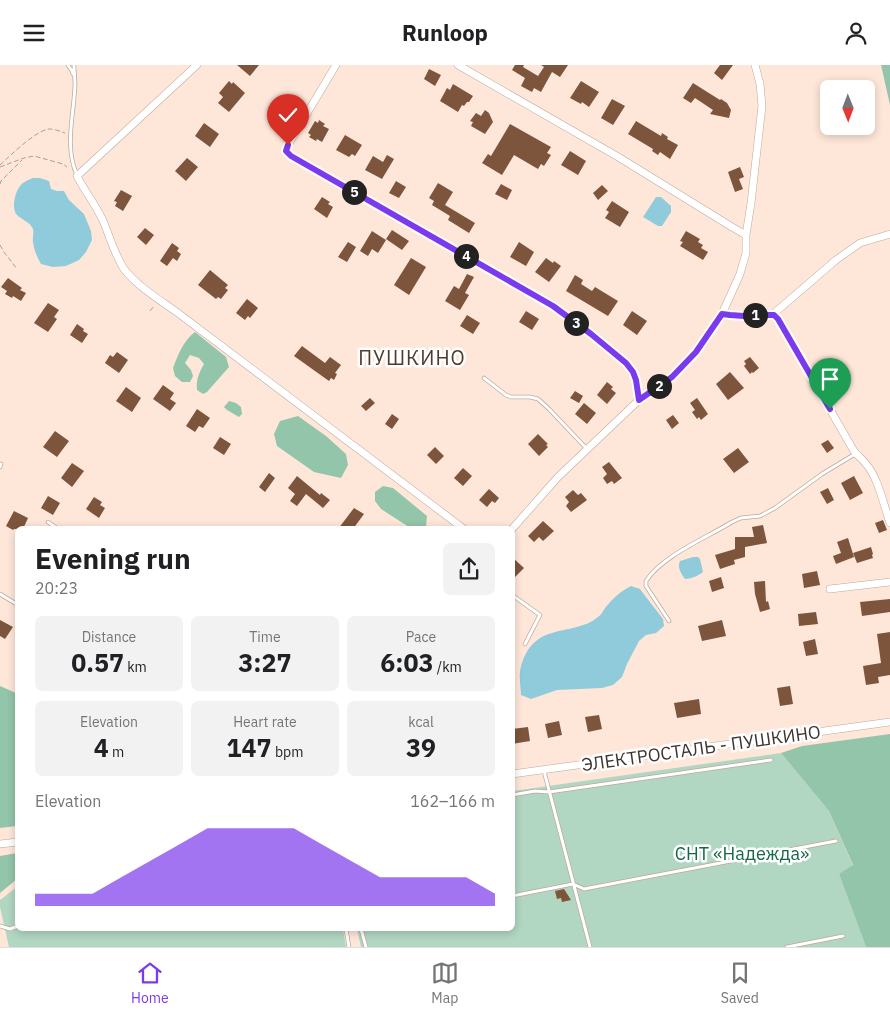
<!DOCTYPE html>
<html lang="en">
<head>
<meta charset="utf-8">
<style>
  body { margin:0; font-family:"IBM Plex Sans",sans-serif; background:#f2f2f2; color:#202124; height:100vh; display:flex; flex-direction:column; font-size:19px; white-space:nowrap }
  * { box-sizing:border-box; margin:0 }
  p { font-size:16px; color:#757577 }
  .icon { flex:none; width:28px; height:28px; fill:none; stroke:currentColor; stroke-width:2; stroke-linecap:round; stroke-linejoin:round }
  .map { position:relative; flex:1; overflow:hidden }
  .panel { position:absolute; left:15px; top:461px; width:500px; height:405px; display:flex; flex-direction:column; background:#fff; border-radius:8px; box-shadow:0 2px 8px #0003 }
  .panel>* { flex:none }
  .needle { width:32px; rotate:179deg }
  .fabs { position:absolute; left:820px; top:15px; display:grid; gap:10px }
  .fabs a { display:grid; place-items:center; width:55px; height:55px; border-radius:8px; background:#fff; box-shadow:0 2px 8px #0003; font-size:25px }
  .pin { position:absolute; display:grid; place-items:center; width:42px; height:42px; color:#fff; margin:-51px -21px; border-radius:50% 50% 50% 0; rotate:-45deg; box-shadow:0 0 5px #0007 }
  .pin .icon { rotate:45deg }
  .km { position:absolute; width:25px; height:25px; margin:-12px; border-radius:50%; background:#222; color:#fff; font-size:14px; line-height:25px; text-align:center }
  .round { display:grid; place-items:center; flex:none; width:52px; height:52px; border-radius:8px; background:#f2f2f2 }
  .headline { display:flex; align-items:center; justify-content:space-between; height:85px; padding:0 20px }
  h1 { font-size:28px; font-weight:800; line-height:38px }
  .figures { display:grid; grid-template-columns:repeat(3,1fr); gap:8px; height:85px; padding:5px 20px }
  .figures div { display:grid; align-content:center; border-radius:8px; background:#f2f2f2; text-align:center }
  .figures b { font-size:25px; font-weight:800 }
  .figures small { font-size:14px; font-weight:400 }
  .figures p { font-size:14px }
  .chart { height:140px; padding:10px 20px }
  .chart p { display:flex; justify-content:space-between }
  .chart svg { width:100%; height:90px; margin-top:5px; fill:#7c3aed; opacity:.7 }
  header { display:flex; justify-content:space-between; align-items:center; height:65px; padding:0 20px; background:#fff; font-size:22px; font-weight:800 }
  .tab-bar { display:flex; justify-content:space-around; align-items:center; height:70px; border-top:1px solid #e0e0e0; background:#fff; font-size:14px; color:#757577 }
  .tab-bar a { display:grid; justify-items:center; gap:2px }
  .tab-bar .active { color:#7c3aed }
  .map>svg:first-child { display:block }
  .green { fill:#b1d6c2 }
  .forest { fill:#93c5aa }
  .water { fill:#90cbdb }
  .building { fill:#7d553d }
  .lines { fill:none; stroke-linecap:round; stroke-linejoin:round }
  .service-casing { stroke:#bea89c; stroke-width:4.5 }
  .minor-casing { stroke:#bea89c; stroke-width:8 }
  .path { stroke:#af9e94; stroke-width:1; stroke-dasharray:5 2.5; stroke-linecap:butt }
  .service { stroke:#fff; stroke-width:3 }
  .minor { stroke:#fff; stroke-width:7 }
  .route-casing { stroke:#fff; stroke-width:10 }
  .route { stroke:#7c3aed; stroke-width:6 }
  .labels { text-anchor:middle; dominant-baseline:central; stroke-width:5; stroke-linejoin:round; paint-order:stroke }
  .street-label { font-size:18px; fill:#3d342f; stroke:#fff }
  .park-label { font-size:18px; fill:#136846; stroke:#fff }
  .quarter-label { font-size:20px; letter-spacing:1px; fill:#4d3b30; stroke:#fff }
</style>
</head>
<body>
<header><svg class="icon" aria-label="menu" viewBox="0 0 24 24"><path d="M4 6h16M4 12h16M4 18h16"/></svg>Runloop<svg class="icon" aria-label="person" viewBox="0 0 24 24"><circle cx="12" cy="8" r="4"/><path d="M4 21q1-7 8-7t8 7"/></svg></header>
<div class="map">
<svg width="890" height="882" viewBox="0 0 890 882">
  <rect width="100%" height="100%" fill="#fee7d9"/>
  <path class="green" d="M781,688L829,746L853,801L839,809L866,882H361L357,864H512L513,726Z
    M17,822L18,864H343L346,882H9L0,842V835Z"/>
  <path class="forest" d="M881,0H890V40Z
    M195,267L226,292L229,302L207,327L203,329L197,325C196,314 199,308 204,299L199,293L190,290L185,298L191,305L193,311L190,317H182L175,311L173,303C178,290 183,276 195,267Z
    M229,336L236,338L241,342L242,349L239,352L227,345L224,342Z
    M298,351L326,371L346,389L348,400L341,413L314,407L277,381L274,369L280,356Z
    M383,421L393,423L427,451L426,462L425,464H412L381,444L375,436V427Z
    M0,621L18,629L17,761L0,763Z
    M890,669V882H866L839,809L853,800L829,746L781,688L802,681Z
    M17,788V814L0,828V791Z"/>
  <path class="water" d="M33,113H40L49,116L51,124L57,126H64L69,135L84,149L91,166L92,175L86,187L79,195L66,201L53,202L41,199C37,192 34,185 33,177C32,172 35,167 32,162C29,157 21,154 17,150C11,144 15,127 20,121C23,117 28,115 33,113Z
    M656,132H661L671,141V147L662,161H658L643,152Z
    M693,492H698L700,494L703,507C698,511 691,514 685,514C681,509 677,502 680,496Z
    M631,521L640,524L646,532L663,554L664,561L656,568L646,570L639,576L627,599L622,612L613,620L602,623L557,625L531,634L521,630C521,623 519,614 520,607C523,588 533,573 552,568C567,563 585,563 598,552C601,550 603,546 605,543C613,533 621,526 631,521Z"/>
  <path class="building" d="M237,0H259L250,11Z
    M515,0H524L523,2L538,11L544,2L541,0H568L560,12L552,7L541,27L534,23L532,27L521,21L525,13L512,5Z
    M720,0H733L722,15L714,8Z
    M429,4L441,10L435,21L424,14Z
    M229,16L232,19L233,17L245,28L229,47L218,38L223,32L219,28Z
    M581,16L599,27L589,42L582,37L581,39L570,33Z
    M693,18L720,35L721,34L727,38L731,45L729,53L710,49L713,45L695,33L691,38L683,33Z
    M453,19L473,31L469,37H467L464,41L462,40L458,47L440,36L447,23L450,25Z
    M612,34L625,41L613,60L601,53Z
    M485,45L489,48L493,57L485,69L471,61L473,57L470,56L476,48L481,51Z
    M319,55L325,59L323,61L329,64L322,77L317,74L316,76L309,72L311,70L308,68L315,56L318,58Z
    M636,56L661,71L662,68L668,72L667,74L678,80L670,94L660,87L658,90L652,86L653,84L628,69Z
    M204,58L219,69L210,82L195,71Z
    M510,59L551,82L547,88L551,90L544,101L541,99L538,104L514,90L502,110L482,98L488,89L491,91Z
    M345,70L362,80L355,91L352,89L349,92L336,85Z
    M570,86L586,96L578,110L561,100Z
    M387,90L394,94L382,114L365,105L373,91L383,97Z
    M187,93L198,102L186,116L175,106Z
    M740,102L744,112L739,114L743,124L735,127L728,107Z
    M396,116L406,122L399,133L389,128Z
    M438,118L453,127L445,140L475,158L469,168L448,155L450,151L432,140L434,136L429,133Z
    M501,119L512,125L507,135L495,129Z
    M602,120L608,126L598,135L593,128Z
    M121,125L132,131L123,146L115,141L117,137L114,136Z
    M322,132L330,137L328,139L333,142L327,153L314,144Z
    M612,136L629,147L620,162L605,153L609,147L606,145Z
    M145,163L154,170L146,180L137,172Z
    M392,165L409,176L402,185L386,174Z
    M372,166L386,175L378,188L372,184L368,191L360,186Z
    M686,166L700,174L698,177L703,180L701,183L708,187L703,195L680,181L683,177L680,176Z
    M348,177L356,182L347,197L338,192Z
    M519,177L534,187L526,201L510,192Z
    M172,178L179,183L177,186L181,189L177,196L173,193L167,201L160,196Z
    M411,193L426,202L409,230L394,220Z
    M546,193L553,198L554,196L561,201L549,217L535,207Z
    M210,205L228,220L225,223L228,225L221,234L218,232L216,234L198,220Z
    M467,209L474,212L465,228L469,230L460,245L445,236L454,221L459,224Z
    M575,210L583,215L581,219L592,226L595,222L618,236L608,251L566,226Z
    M8,213L22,223L20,225L26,228L21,236L13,231L12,233L5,229L7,226L1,222Z
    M247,234L258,243L250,253L248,251L245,255L236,248Z
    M48,238L59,245L54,252L57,254L48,267L34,258Z
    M526,246L539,254L532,265L519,257Z
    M632,246L647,256L637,270L623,260Z
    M467,250L480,258L473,269L460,261Z
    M77,259L84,264L83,266L88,269L82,278L70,270Z
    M302,281L325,298L330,292L341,300L335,308L337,309L334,315L331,313L329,316L294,291Z
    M117,287L128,295L119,308L105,298L110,290L113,292Z
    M750,292L759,303L753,308L752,307L750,309L744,301L746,299L744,296Z
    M730,307L744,323L728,335L716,319Z
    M607,317L613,322L611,324L616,328L607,339L597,330Z
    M163,320L174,328L170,334L176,338L170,346L153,334Z
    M126,322L141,333L132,347L116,336Z
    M575,326L583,331L579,338L570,333Z
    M370,333L375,338L366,346L361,341Z
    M697,333L708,349L701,355L699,352L697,354L692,347L695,345L690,338Z
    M584,338L596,348L587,359L575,349Z
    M197,344L210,353L203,363L199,361L195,367L186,361Z
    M392,349L399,354L392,364L385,359Z
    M673,350L679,358L672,364L666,355Z
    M55,366L69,376L57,392L43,382Z
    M538,369L548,379L546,380L548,382L539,391L528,379Z
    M220,372L231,379L224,390L213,383Z
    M828,375L834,383L827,388L821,379Z
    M435,382L444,391L436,399L427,390Z
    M738,383L749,397L734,408L723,394Z
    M609,397L622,413L614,419L612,416L607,419L603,413L607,409L602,402Z
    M72,398L84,406L72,422L61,413Z
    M463,403L472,411L463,421L454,413Z
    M269,408L275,413L265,427L259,422Z
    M297,411L320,430L321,428L330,435L323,443L306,429L297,441L290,436L295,429L288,423Z
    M854,411L863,428L850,435L841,418Z
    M828,423L834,435L827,439L820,427Z
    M489,424L499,433L495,438L492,436L487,442L479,435Z
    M573,425L578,430L581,428L587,435L571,447L566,441L569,437L565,432Z
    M48,431L60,438L53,450L41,443Z
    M94,432L102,437L100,440L105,443L99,453L86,444Z
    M354,443L364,449L353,464H338Z
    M14,446L28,453L23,464H14L13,465L6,461Z
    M883,455L887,465L879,468L875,458Z
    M543,456L554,466L543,476L539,472L534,477L528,471Z
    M763,460L767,478L745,482V492L734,495L735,499L720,504L715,490L735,484V472H754L752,462Z
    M848,473L854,492L836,499L833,491L841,488L837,477Z
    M871,482L873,489L872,490L873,493L857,498L853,488Z
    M512,492L524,503L512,515Z
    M817,506L820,520L804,523L802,509Z
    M721,512L724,523L712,527L709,516Z
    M765,516L766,537L768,536L770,544L760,547L755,529L754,517Z
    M890,534V547L862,551L860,537Z
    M816,547L818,559L799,561L798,549Z
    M0,555L13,562L5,574L0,571Z
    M722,555L726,571L702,576L698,561Z
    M890,567V610L878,612L879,618L866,620L863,601L881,598L877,569Z
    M815,574L818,589L806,591L803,577Z
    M790,621L793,639L780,641L777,623Z
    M699,634L701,649L677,653L674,638Z
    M599,650L602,664L588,667L585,652Z
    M559,656L562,670L548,673L545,659Z
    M528,662L530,676L512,679V664Z
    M564,824L571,835L562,837L561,833L557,834L555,826Z"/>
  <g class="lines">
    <g class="service-casing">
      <path id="service" d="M68,0L72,6L73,9
        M74,0C74,7 75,13 75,20C74,49 64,82 77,110
        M484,313L506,330L511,332H530L538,334L549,344L587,384
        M0,402L1,399
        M48,457L58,464
        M0,529L18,540
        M512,530L540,550L525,579
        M669,556L646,521V516C662,491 706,473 732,457L741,453L760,451L775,443L822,409L855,389
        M544,706L590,882
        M512,730L535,726L549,727L771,695
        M512,831L573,819L584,824L836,776
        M0,861L10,864L18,861
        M346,864L349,882
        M361,864L366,882
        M787,882L843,871"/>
    </g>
    <g class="minor-casing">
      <path id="minor" d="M197,0L77,111C85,127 97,141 104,158C110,173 115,190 124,204C138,222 160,235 178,248L464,464
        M336,0L288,80L286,86L291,91L553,241L591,269L626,298L633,307L636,315L639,335
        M458,0L620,93L732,162L746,170
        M722,249L730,251L767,250H774L778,254L851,381C857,393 860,390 866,399C878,412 884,441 890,458
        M772,250L836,195L860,178L890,169
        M512,464L558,412L639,335L672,311L696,287L722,249L740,209L746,188V170L751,138L762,41L760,19L755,0
        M830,524L890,517
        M512,709L890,657
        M0,779L18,777"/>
    </g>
    <path class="path" d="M0,100C11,90 35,66 49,64C54,64 60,66 65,68
      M0,102L24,93L34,91L63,99L67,102
      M0,119L1,116L22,95
      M0,180L4,187L17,204
      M150,246L154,241"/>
    <use href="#service" class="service"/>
    <use href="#minor" class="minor"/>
  </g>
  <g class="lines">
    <g class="route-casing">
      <path id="route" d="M288,80L286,86L291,91L553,241L591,269L626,298L633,307L636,315L639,335L672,312L696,287L722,249L730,250L744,251L767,250H774L778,254L830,344"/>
    </g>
    <use href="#route" class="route"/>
  </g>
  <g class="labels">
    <g class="street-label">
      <text transform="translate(701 683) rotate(-8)">ЭЛЕКТРОСТАЛЬ - ПУШКИНО</text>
    </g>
    <g class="park-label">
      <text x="742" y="788">СНТ «Надежда»</text>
    </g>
    <g class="quarter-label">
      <text x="412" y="292">ПУШКИНО</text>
    </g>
  </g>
</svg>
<div class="fabs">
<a><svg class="needle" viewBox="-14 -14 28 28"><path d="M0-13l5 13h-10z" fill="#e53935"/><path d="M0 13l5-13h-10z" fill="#757577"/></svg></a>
</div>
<div class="pin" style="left:830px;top:344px;background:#1e9e55"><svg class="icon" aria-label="arrive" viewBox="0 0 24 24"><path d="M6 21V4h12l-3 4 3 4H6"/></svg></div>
<div class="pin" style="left:288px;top:80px;background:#d93025"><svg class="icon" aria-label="check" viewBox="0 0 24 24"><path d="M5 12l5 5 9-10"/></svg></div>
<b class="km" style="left:755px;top:250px">1</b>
<b class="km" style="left:659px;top:321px">2</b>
<b class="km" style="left:576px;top:258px">3</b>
<b class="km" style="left:466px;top:191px">4</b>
<b class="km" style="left:354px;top:127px">5</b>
<section class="panel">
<div class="headline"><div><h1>Evening run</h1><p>20:23</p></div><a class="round"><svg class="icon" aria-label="share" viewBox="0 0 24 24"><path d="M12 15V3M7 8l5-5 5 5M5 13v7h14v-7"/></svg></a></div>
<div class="figures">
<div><p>Distance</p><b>0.57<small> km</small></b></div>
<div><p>Time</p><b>3:27</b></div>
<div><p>Pace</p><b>6:03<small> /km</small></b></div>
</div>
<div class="figures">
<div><p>Elevation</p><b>4<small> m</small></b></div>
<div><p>Heart rate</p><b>147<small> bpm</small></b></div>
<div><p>kcal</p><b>39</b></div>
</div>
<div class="chart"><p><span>Elevation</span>162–166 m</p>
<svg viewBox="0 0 160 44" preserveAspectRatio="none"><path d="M0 44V38L10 38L20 38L30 30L40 22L50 14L60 6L70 6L80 6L90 6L100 14L110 22L120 30L130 30L140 30L150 30L160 38V44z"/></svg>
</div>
</section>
</div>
<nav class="tab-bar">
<a class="active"><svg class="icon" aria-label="home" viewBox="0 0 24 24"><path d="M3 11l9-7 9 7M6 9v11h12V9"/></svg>Home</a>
<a><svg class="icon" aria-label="map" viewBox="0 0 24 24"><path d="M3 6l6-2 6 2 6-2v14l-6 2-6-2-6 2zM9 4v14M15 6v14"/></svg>Map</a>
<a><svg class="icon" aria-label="saved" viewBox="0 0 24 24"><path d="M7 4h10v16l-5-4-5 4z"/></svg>Saved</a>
</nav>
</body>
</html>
